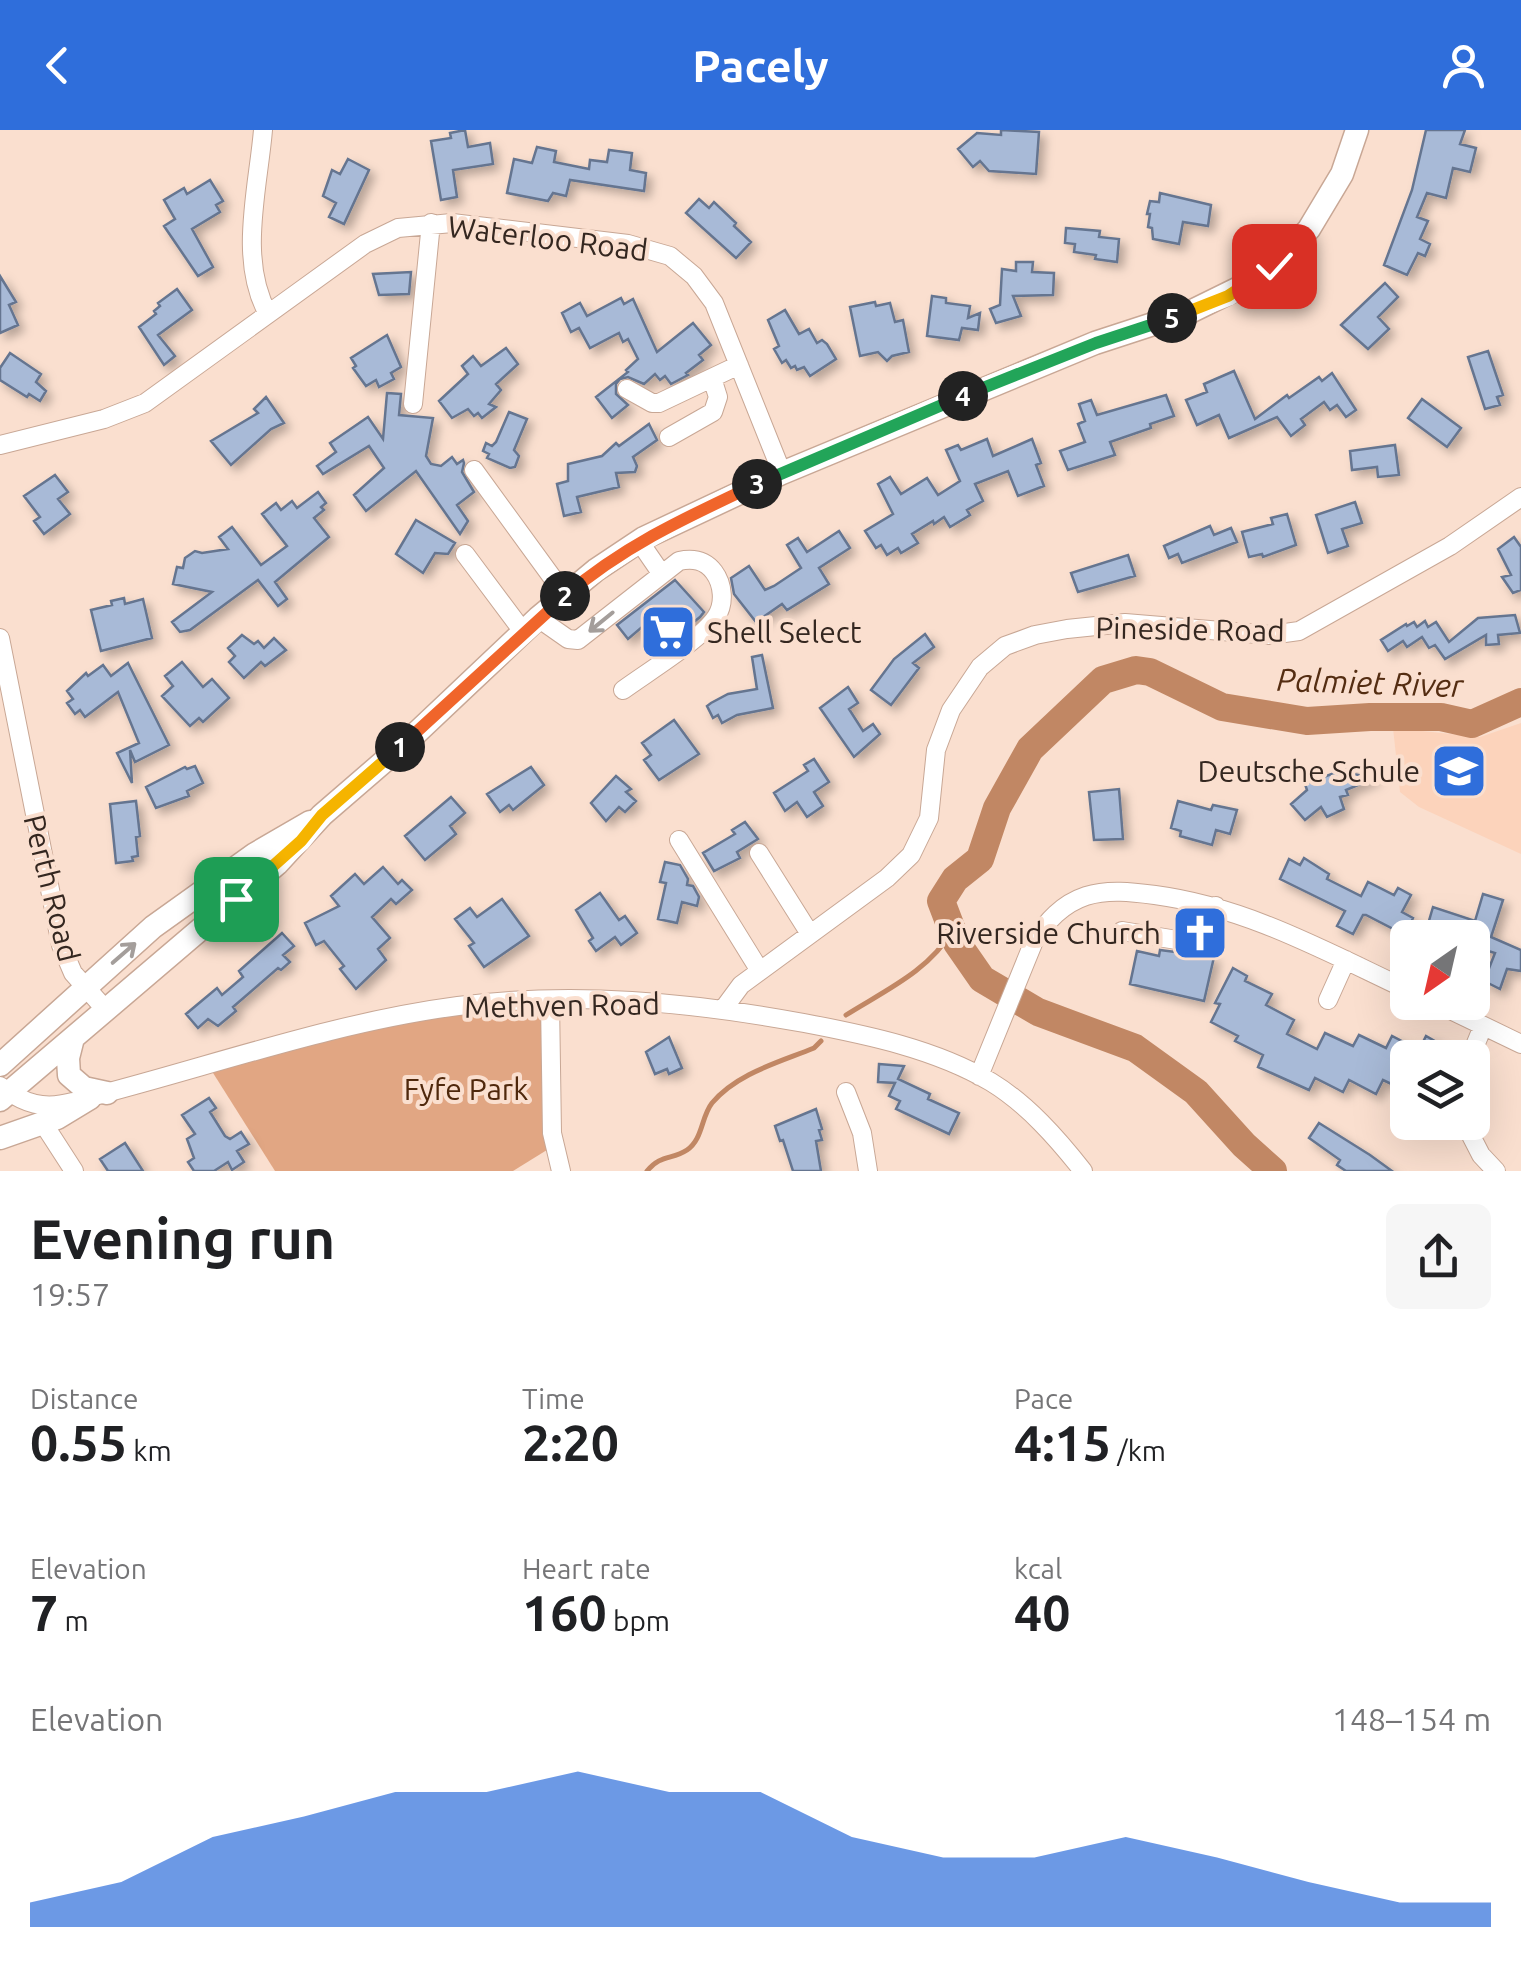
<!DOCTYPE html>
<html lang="en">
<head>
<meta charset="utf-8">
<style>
  body { margin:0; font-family:Ubuntu,sans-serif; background:#f6f6f6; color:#202124; height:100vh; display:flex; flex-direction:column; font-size:38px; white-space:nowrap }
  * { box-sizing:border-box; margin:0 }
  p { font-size:32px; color:#757577 }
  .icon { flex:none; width:55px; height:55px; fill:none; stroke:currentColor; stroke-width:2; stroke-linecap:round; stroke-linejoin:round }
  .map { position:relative; height:1041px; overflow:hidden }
  .sheet { display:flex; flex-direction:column; background:#fff; flex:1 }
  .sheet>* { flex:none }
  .needle { width:65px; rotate:214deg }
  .buttons { position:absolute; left:1390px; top:790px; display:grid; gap:20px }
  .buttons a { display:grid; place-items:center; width:100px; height:100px; border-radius:15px; background:#fff; box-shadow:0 10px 40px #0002; font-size:50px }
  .pin { position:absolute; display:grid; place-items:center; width:85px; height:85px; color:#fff; margin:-42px; border-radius:20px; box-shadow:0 5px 15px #0006 }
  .km { position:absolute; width:50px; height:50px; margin:-25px; border-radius:50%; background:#222; color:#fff; font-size:28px; line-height:50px; text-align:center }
  .round { display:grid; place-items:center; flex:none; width:105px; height:105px; border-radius:15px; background:#f6f6f6 }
  .summary { display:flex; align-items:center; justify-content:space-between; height:170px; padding:0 30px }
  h1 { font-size:55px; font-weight:600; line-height:75px }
  .figures { display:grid; grid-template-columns:repeat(3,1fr); gap:15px; height:170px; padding:10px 30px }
  .figures div { display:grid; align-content:center }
  .figures b { font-size:50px; font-weight:600 }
  .figures small { font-size:28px; font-weight:400 }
  .figures p { font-size:28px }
  .chart { height:280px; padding:20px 30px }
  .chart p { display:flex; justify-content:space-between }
  .chart svg { width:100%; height:180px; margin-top:10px; fill:#2f6edb; opacity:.7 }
  header { display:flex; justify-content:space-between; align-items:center; height:130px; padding:0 30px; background:#2f6edb; color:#fff; font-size:45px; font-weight:600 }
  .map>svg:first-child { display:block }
  .built { fill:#fcd3bb }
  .green { fill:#e1a683 }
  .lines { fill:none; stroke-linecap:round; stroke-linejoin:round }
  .stream { stroke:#c18764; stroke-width:5 }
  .river { stroke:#c18764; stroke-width:28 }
  .building { fill:#a8bad7; stroke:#657590; stroke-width:2.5; filter:url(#shadow) }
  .minor-casing { stroke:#c8a795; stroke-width:20 }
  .major-casing { stroke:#c8a795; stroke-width:25 }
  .minor { stroke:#fff; stroke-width:18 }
  .major { stroke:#fff; stroke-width:22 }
  .oneway { stroke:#a49e9b }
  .split-1-casing { stroke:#fff; stroke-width:20 }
  .split-2-casing { stroke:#fff; stroke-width:20 }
  .split-3-casing { stroke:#fff; stroke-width:20 }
  .split-4-casing { stroke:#fff; stroke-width:20 }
  .split-5-casing { stroke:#fff; stroke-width:20 }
  .split-6-casing { stroke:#fff; stroke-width:20 }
  .split-1 { stroke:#f5b400; stroke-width:12 }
  .split-2 { stroke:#f0652b; stroke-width:12 }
  .split-3 { stroke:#f0652b; stroke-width:12 }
  .split-4 { stroke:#22a559; stroke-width:12 }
  .split-5 { stroke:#22a559; stroke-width:12 }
  .split-6 { stroke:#f5b400; stroke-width:12 }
  .labels { text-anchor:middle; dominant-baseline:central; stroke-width:8; stroke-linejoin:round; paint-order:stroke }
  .street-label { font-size:30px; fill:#342720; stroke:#fadfcf }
  .poi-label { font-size:30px; fill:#342720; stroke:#fadfcf; text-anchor:end }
  .park-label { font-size:30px; fill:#4f280c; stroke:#fadfcf }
  .water-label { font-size:32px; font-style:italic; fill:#542d12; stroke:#fadfcf }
</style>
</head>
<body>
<header><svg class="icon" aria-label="back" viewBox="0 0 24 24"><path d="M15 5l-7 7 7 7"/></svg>Pacely<svg class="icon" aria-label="person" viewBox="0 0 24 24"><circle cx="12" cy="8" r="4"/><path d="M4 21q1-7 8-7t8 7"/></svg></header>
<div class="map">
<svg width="1521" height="1041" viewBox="0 0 1521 1041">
  <defs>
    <filter id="shadow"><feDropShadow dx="5.5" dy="5.5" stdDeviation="5" flood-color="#0004"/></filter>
  </defs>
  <rect width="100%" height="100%" fill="#fadfcf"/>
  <path class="built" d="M1521,593V724L1419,677L1400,662L1393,598L1480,607Z"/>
  <path class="green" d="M552,872L555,1015L513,1041H275L208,935L377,891Z"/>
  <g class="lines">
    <path class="stream" d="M846,885C884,861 929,841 952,801
      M647,1041C661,1024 672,1030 687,1020C703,1009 701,987 712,973C737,943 780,932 814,918L821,911"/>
    <path class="river" d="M1273,1041L1244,1015L1196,962L1135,918L1038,882L982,849L957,813L941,771L955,749L980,729L997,678L1030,619L1103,550L1136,540L1150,542L1222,577L1307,591L1370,587H1441L1472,594L1521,572"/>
  </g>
  <path class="building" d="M465,0L468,17L490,13L493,34L453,40L457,67L441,70L431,11L451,8L450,3Z
    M1001,0L1039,2L1036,44L989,41L980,31L973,37L958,19L977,3L1001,5Z
    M1426,0H1465L1460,14L1476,18L1470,42L1453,38L1446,68L1427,63L1417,87L1428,91L1420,109L1430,114L1425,126L1418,123L1407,145L1384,135L1412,60Z
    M537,17L556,21L554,32L589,39L590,30L607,32L609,20L632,23L630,40L646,43L644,61L570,50L566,66L553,63L548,71L507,63L514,29L532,33Z
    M348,29L369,40L344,94L329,87L336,73L323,66L332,40L340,44Z
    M210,50L223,71L216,75L220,82L192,99L213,137L198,146L164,96L175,89L164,70L184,58L187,64Z
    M1160,63L1211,75L1208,96L1183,92L1179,114L1153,109L1152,98L1148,97L1150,84H1147L1150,71L1159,72Z
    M699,69L709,78L714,72L736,93L734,96L751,112L736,128L686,83Z
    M1066,98L1100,101L1099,107L1119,109L1117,132L1095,129L1096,125L1074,122L1075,114L1065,113Z
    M1016,132H1033L1032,142L1054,143L1053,165L1013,166L1021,186L996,193L990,179L1000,175L1002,139L1016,141Z
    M411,142L409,164L379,165L373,144Z
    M0,146L16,172L9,175L18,195L0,203Z
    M1385,153L1398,167L1378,187L1389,199L1368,219L1341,195Z
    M177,159L192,180L158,205L175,226L164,235L139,197L156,184L154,181L160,176L158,173Z
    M932,166L946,168V173L970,176L968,188L980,183L978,200L962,198L959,210L927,206Z
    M621,168L624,174L633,169L657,222L693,193L711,215L699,225L703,230L686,243L688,245L671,254L665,246L660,250L655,244L644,254L628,247L620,249L616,254V264L628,275L612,288L596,267L628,242L626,240L638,229L628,209L623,212L619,203L590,218L579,198L571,202L562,183L580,173L587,186Z
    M875,172L876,176L890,173L895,192L903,190L909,222L892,226L887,231L878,222L860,226L850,177Z
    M785,180L799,204L809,199L817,213L822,210L827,214L836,229L810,246L804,237L797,240L795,236L791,238L786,230L782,233L774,219L779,216L768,190Z
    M387,205L401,237L391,243L394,249L379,257L376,250L366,256L353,238L356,236L351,228Z
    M506,218L518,234L496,254L501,260L489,274L496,277L482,288L478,283L474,286L468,279L452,288L439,271L468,244L462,236L473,226L481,236Z
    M1488,221L1503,265L1497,267L1500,275L1485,279L1468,227Z
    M10,223L41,244L36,252L46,261L40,271L29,264L27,267L0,250V238Z
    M1234,241L1255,289L1287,265L1289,268L1319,247L1322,251L1332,243L1356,280L1346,287L1337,275L1330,280L1324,272L1301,289L1305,295L1291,306L1277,287L1229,308L1219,285L1197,295L1186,270L1207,262L1204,254Z
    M387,263L401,264L399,285L433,288L426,326L431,334L441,336L452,327L457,334L463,330L464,333L462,342L474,362L457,375L468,391L460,404L416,341L366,381L354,365L384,338L369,316L323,344L317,336L336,322L330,313L368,287L383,309Z
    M1166,265L1174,286L1150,294L1151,298L1110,312L1115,325L1068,340L1060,321L1085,312L1078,294L1085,291L1079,274L1091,270L1097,285Z
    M266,267L284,293L271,299L231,335L211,311L258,283L254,279Z
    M1422,269L1461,298L1447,317L1408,288Z
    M509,282L527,289L514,320L519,326L515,337L510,338L487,328L489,324L483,321L486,313L492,316L496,312Z
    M649,294L657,310L633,327L637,336L635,342L616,343L619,357L577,367L581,382L564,386L557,354L568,351V334L602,326L616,313L619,316Z
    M987,309L993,326L1032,309L1041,333L1036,335L1044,356L1018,366L1008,341L975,354L983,371L967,380L970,385L950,397L944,387L934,394L933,391L912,404L918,413L901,423L898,418L887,425L881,415L876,418L865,401L893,384L878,354L890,347L901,364L927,348L938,365L960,351L946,320L958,315L961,320Z
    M1395,315L1399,345L1378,347L1377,337L1352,340L1350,321Z
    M55,345L68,362L58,369L70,384L44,404L34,391L40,387L24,366Z
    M318,362L326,373L321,377L324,380L314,388L329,407L275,452L287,469L278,476L258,450L190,500L180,502L172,492L212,462L173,454L177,437L183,438L185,428L195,421L202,423L228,419L219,407L232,397L261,435L287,416L262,384L276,373L281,380L292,371L297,378Z
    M1355,372L1362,393L1342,399L1348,416L1328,423L1316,385Z
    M1287,384L1296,415L1263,427L1262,424L1249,427L1242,402L1273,394L1271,388Z
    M416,390L455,413L448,424L435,423L423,443L396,424Z
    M1210,396L1214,405L1231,398L1237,412L1182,433L1178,424L1169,428L1164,416Z
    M839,401L850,418L819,438L829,454L787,480L782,474L756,492L734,464L731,448L749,436L765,460L774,456L801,438L787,415L798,408L807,422Z
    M1514,407L1521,417V460L1513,463L1502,447L1511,445L1498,419Z
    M1128,425L1135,446L1078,462L1071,443Z
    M675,450L704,482L700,487L660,519L642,497L628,509L617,495Z
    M124,468L125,474L143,469L152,508L101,521L91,480L112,475L111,471Z
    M1515,485L1520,503L1498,505L1499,514L1486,515V505L1445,529L1435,515L1429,518L1422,507L1407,517L1403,511L1388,521L1381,510L1406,494L1407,496L1414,492L1417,497L1425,491L1428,497L1436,492L1449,512L1478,488Z
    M925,504L934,517L913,533L919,538L891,575L871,560L894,529Z
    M242,505L254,514L258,511L264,518L274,508L286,520L265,536L261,532L244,548L229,532L235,526L228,518Z
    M762,525L773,578L737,585L722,593L718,585L713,588L707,576L711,573L728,564L757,559L752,527Z
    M182,532L203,557L212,549L229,568L203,592L199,588L190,596L162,566L173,556L165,546Z
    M128,533L169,615L135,632L130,620L132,653L117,623L139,613L118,562L85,587L80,580L75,584L67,573L73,569L67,561L86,543L88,546L103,535L111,546Z
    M848,557L858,573L849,579L863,601L873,594L880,604L854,627L820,578Z
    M674,590L699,624L659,650L644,630L651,625L642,613Z
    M814,629L829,652L814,662L823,676L807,687L797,672L785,681L774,663L808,641L804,635Z
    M195,636L203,653L187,661L189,666L156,678L146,657L185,637L187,639Z
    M531,637L544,655L513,680L509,675L500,682L487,664Z
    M1350,637L1353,644L1375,648L1346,660L1348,665L1340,667L1344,679L1327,687L1321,677L1305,690L1291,674L1307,660L1305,654Z
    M616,646L631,659L626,662L636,671L625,682L619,677L606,691L591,673Z
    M1119,659L1123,709L1094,710L1089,662Z
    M451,667L465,683L450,696L456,704L425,730L405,706Z
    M136,671L140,706L136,707L138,726L132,727L133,731L116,733L110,674Z
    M1178,671L1211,680L1213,675L1237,680L1230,704L1216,700L1212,715L1180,706L1181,701L1171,698Z
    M745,692L758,709L737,722L740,728L714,741L703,723L735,704L732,700Z
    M1304,728L1329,744L1327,749L1361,766L1368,752L1394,765L1398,758L1411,765L1402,782L1413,788L1405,805L1366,785H1363L1353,804L1337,796L1345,781L1280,749L1289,729L1300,735Z
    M665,732L680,735L688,749L687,755L693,756L699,767L697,776L682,772L677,793L658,789L666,753L660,752Z
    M383,737L398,754L402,750L412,760L396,774L391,769L372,787L390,808L378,819L386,830L356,859L340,839L344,836L324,811L316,815L305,793L339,776L331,766L355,744L364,754Z
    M600,763L619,790L625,786L637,803L621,815L615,807L596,821L589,811L593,808L576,780Z
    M1483,764L1503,770L1491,807L1521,820V841L1507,839L1500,859L1484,851L1495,823L1472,816V808H1447L1426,801L1433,777L1475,791Z
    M502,769L529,806L484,837L469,816L474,813L455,789L470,778L477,787Z
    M282,803L294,816L283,825L290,832L281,840L278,838L233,877L236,881L218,896L208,889L198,898L186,884L217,858L222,865L243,847L239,841Z
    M1160,820L1214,827L1204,871L1130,854L1137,821L1159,826Z
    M1233,838L1247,846L1245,851L1272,864L1266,875L1294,890L1287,904L1317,919L1325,903L1353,916L1359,905L1386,918L1392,906L1419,920L1426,906L1440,914L1434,928H1408V962L1383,950L1376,964L1349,950L1343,962L1315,948L1309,960L1258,937L1263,925L1235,911L1238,906L1211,892L1220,874L1215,873Z
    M669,907L682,938L669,944L667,939L655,944L646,922Z
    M879,934L904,936L898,949L930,964L928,969L959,983L949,1004L896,979L900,971L889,966L895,953L878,952Z
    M209,968L216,978L210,982L225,1006L230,1009L241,1002L249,1014L237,1021L244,1032L232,1040L228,1032L214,1041H194L188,1032L194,1028L187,1009L195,1004L182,985Z
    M816,979L822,999L819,1000L822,1010L816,1011L821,1041H793L783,1010L780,1011L775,996Z
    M1319,993L1370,1025L1392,1041H1346L1337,1035L1340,1030L1309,1008Z
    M125,1013L143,1041H108L100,1029Z"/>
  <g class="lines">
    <g class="minor-casing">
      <path id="minor" d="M263,0C258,59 238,130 268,184
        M627,259L652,273H659L739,235
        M413,274L431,93
        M669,307L713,282L718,267L712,248
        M0,315L104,289L145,273L365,114L398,98L452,93L628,114L670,126L694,146L714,173L782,343
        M474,340L565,465
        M639,411L661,443
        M465,424L524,503
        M538,488L568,509L578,510L679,431C693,428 705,430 714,442C723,454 725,474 716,487C702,509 646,543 623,560
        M0,508L61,815L73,843L105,879
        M679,710L760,841
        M759,723L810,804
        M1122,801L1201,814L1210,803L1216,776
        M1328,870L1346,830
        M550,871L552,1003L561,1041
        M1434,872L1521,914
        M724,878L741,855L887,748L911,725L929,688L936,620L951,580L980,537L1005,516L1035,505L1067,499L1125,493L1270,505L1299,501L1450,416L1521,367
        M1470,928L1483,896
        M979,946L1034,811C1047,791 1062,774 1086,766C1108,759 1132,762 1155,765C1246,777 1325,821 1408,860
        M0,956C25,974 43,980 73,972
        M846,962L862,1003L868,1041
        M98,965C217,934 336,892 458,876C574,861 690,872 804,893C867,905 935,919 991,952C1027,974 1057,1008 1083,1041
        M1464,992L1481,1025L1496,1041
        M43,993L74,1041"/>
    </g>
    <g class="major-casing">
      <path id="major" d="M73,908L68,928L69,945L84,958L107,963
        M0,935L153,797L255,724L310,692
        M0,970L277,734L322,685L410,609L538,488L596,440L644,408L782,343L1095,213L1190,182L1249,153L1274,136L1309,99L1342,44L1357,0
        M0,1008L57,988L90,968"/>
    </g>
    <use href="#minor" class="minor"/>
    <use href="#major" class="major"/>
  </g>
  <defs><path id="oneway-shaft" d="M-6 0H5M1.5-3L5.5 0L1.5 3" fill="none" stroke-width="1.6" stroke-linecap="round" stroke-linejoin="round" transform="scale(2.5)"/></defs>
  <g class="oneway">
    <use href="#oneway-shaft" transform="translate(601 492) rotate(141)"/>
    <use href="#oneway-shaft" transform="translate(124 823) rotate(-41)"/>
  </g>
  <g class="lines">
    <g class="split-1-casing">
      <path id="split-1" d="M236,769L301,711L322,685L400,617"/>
    </g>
    <g class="split-2-casing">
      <path id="split-2" d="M400,617L565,466"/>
    </g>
    <g class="split-3-casing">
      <path id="split-3" d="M565,466C625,415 687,387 757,354"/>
    </g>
    <g class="split-4-casing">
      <path id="split-4" d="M757,354L963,266"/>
    </g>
    <g class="split-5-casing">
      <path id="split-5" d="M963,266L1096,213L1172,188"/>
    </g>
    <g class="split-6-casing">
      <path id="split-6" d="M1172,188L1228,166L1274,136"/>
    </g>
    <use href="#split-1" class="split-1"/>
    <use href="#split-2" class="split-2"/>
    <use href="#split-3" class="split-3"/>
    <use href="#split-4" class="split-4"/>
    <use href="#split-5" class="split-5"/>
    <use href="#split-6" class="split-6"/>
  </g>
  <defs>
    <g id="supermarket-square" transform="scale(2.875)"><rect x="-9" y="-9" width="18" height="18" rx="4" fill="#2f6edb" stroke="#fadfcf"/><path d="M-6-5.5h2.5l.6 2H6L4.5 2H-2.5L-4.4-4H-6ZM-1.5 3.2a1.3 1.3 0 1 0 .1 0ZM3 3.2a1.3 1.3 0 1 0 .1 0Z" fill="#fff"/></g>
    <g id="school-square" transform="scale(2.875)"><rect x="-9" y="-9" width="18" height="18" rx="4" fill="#2f6edb" stroke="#fadfcf"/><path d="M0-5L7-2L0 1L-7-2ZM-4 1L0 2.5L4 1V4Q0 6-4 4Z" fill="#fff"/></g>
    <g id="church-square" transform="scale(2.875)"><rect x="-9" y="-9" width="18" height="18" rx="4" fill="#2f6edb" stroke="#fadfcf"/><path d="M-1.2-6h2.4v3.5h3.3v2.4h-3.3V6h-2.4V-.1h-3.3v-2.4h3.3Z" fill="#fff"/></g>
  </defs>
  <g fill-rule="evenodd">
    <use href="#supermarket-square" x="668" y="502"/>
    <use href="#school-square" x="1459" y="641"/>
    <use href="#church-square" x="1200" y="803"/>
  </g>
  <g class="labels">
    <g class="street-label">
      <text transform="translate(548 108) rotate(7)">Waterloo Road</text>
      <text transform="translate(1190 499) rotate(1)">Pineside Road</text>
      <text transform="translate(52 758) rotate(76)">Perth Road</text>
      <text transform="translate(562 875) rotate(-1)">Methven Road</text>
    </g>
    <g class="poi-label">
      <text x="707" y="502" text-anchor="start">Shell Select</text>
      <text x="1420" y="641">Deutsche Schule</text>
      <text x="1161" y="803">Riverside Church</text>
    </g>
    <g class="park-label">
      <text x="466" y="959">Fyfe Park</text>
    </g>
    <g class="water-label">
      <text transform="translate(1370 552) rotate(2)">Palmiet River</text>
    </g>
  </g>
</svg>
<div class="buttons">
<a><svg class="needle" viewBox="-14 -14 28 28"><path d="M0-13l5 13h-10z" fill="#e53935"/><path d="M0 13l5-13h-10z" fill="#757577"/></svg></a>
<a><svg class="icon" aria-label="layers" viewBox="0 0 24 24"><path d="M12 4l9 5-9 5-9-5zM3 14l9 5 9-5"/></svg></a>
</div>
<div class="pin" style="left:236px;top:769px;background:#1e9e55"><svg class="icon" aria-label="arrive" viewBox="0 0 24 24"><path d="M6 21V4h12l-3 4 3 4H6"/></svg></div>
<div class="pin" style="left:1274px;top:136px;background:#d93025"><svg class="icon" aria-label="check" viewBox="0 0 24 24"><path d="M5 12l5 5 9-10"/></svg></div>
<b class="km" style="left:400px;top:617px">1</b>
<b class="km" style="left:565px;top:466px">2</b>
<b class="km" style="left:757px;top:354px">3</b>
<b class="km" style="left:963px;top:266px">4</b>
<b class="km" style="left:1172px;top:188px">5</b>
</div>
<section class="sheet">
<div class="summary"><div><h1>Evening run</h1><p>19:57</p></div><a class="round"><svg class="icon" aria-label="share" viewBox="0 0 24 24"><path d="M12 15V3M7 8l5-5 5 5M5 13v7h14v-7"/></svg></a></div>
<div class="figures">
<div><p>Distance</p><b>0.55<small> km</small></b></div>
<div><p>Time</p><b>2:20</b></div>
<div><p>Pace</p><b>4:15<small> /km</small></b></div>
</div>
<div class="figures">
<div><p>Elevation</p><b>7<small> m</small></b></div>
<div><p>Heart rate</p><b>160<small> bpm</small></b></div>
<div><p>kcal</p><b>40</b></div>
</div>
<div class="chart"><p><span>Elevation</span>148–154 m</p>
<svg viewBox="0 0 160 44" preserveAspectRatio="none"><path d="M0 44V38L10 33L20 22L30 17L40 11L50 11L60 6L70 11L80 11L90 22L100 27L110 27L120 22L130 27L140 33L150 38L160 38V44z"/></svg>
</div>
</section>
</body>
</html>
